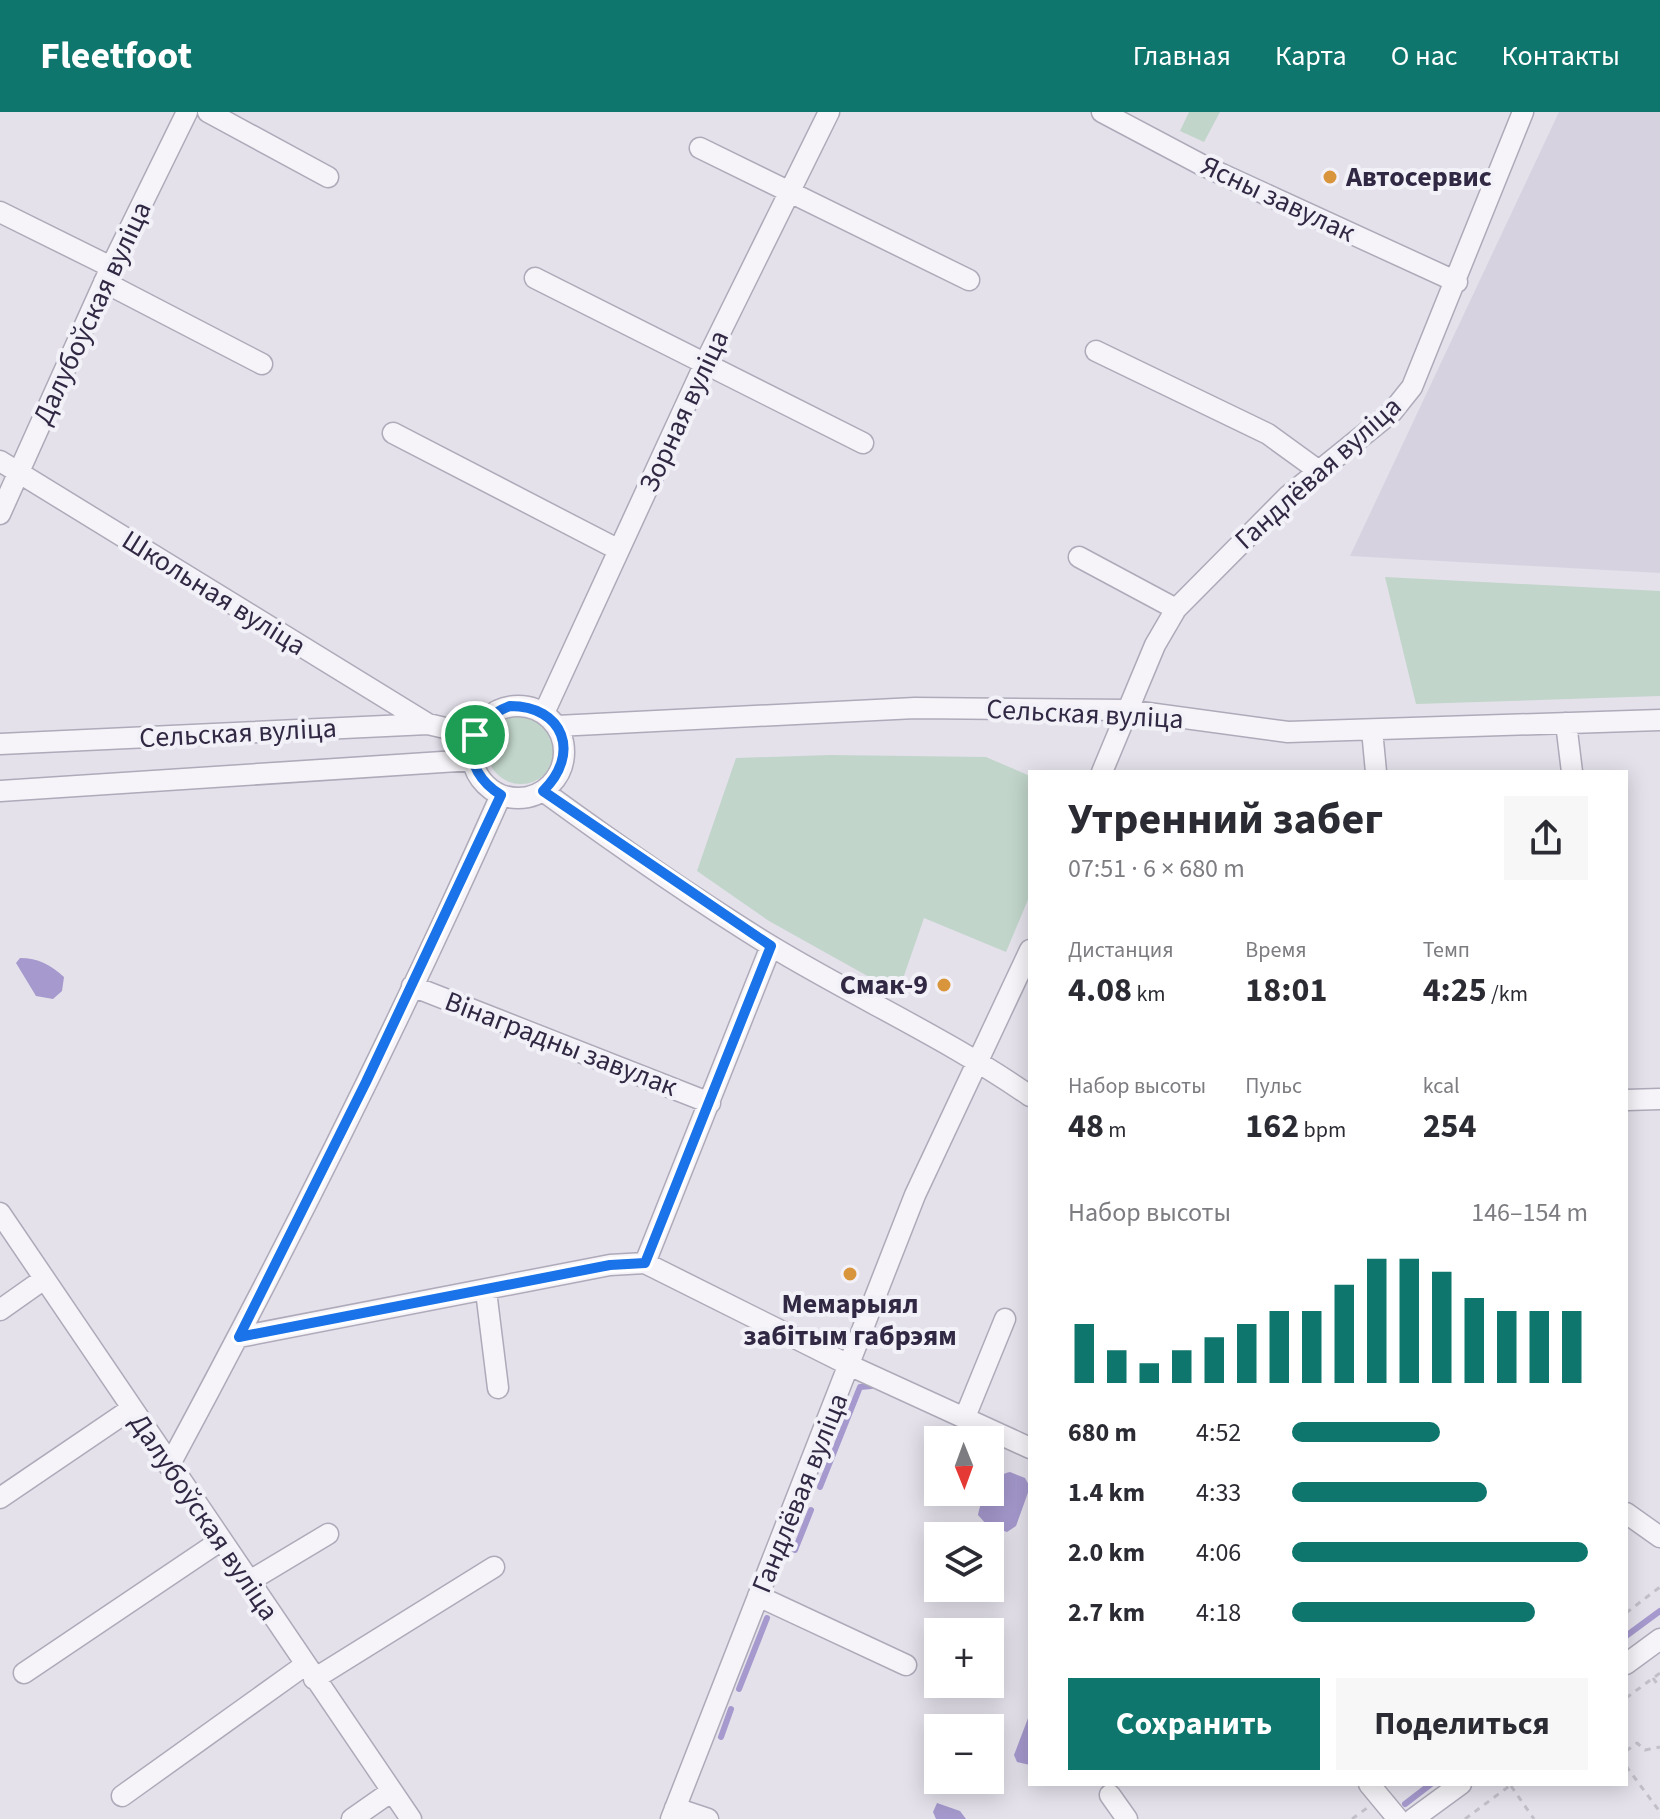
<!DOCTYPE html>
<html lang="ru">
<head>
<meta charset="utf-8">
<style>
  body { margin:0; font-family:"Source Sans 3",sans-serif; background:#f7f7f7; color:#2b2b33; height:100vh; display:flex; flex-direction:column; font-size:30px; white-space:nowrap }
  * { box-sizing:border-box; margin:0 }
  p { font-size:26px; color:#7c7c81 }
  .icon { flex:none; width:44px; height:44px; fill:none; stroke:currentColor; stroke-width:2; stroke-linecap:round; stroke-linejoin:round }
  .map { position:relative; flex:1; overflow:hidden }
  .sheet { position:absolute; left:1028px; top:658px; width:600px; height:1016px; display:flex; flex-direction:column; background:#fff; border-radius:0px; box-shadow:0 4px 20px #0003 }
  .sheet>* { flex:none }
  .needle { width:52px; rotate:179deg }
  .controls { position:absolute; left:924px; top:1314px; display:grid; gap:16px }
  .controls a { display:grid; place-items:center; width:80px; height:80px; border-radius:0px; background:#fff; box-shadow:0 4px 20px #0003; font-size:40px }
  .pin { position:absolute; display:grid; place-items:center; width:68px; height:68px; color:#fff; margin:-34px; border:4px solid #fff; border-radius:50%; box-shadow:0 2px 8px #0007 }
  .round { display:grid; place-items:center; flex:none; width:84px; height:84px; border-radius:0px; background:#f7f7f7 }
  .summary { display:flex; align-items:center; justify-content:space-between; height:136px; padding:0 40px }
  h1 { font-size:44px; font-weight:700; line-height:60px }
  .metrics { display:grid; grid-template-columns:repeat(3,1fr); gap:12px; height:136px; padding:8px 40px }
  .metrics div { display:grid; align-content:center }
  .metrics b { font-size:34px; font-weight:700 }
  .metrics small { font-size:22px; font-weight:400 }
  .metrics p { font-size:22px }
  .chart { height:224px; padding:16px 40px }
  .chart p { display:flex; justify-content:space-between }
  .chart svg { width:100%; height:144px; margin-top:8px; stroke:#0f766e; stroke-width:6 }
  .primary-button { display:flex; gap:16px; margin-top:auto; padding:16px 40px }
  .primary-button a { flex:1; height:92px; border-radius:0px; background:#0f766e; color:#fff; font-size:32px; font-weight:700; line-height:92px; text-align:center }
  .primary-button a+a { background:#f7f7f7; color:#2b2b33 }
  ul { padding:0 40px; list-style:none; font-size:26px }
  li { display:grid; grid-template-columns:128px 96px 1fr; align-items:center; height:60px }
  li i { height:20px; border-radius:10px; background:#0f766e }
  header { display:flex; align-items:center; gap:48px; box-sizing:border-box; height:112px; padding:0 40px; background:#0f766e; color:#fff }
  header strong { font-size:38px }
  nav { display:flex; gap:44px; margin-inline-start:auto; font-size:28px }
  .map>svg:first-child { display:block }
  .built { fill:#d7d2e0 }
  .green { fill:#c1d5ca }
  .water { fill:#a599cd }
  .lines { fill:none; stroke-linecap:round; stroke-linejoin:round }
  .stream { stroke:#a599cd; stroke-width:6 }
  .minor-casing { stroke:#aeaab9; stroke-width:23 }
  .path { stroke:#c3bfc9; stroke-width:3; stroke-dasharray:6 6; stroke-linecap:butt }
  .minor { stroke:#f6f4f8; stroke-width:20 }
  .route-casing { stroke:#fff; stroke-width:16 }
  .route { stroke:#1a73e8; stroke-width:10 }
  .poi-dot { fill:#d9953c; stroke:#f3f1f8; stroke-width:3 }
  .labels { text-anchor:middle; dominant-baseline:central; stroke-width:8; stroke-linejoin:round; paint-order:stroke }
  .poi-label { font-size:28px; font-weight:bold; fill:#312844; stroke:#f3f1f8; text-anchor:start }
  .street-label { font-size:28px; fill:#312844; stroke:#f3f1f8 }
</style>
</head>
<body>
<header>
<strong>Fleetfoot</strong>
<nav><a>Главная</a><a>Карта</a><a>О нас</a><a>Контакты</a></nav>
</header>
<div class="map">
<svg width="1660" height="1707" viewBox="0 0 1660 1707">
  <rect width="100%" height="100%" fill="#e4e1eb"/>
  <path class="built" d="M1559,0H1660V461L1350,444Z"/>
  <path class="green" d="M1189,0H1220L1204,30L1180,19Z
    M1385,465L1660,479V584L1416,592Z
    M487 638a34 34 0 1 1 68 0a34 34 0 1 1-68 0Z
    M830,643L986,645L1030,664V783L1006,840L924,806L898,881L769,809L697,759L736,646Z"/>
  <path class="water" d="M20,846C38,846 51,853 64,865L62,879L53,887L36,884L16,851Z
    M1010,1360L1025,1366L1030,1375L1016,1414L1007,1420L987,1413L978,1403C981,1387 993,1363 1010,1360Z
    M1030,1601V1653L1017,1650L1014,1643Z
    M937,1691L960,1699L966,1707H936L933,1700Z"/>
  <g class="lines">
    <path class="stream" d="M820,1375L860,1275L871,1274
      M795,1438L811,1398
      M1626,1524L1660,1499
      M739,1577L767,1506
      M721,1625L731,1597
      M1405,1692L1431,1672"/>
    <g class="minor-casing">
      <path id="minor" d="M208,0L328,65
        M1102,0L1202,53L1457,170
        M700,36L969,168
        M0,100L111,155
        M535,166L863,331
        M104,170L262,252
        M1096,239L1268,322L1319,359
        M393,321L619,438
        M0,349L428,612
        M0,402L111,155L187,0
        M1079,445L1176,497
        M472 640a46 46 0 1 1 92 0a46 46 0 1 1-92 0Z
        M544,601L706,249L829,0
        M1566,611L1572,660
        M557,614L915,596L1126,598L1288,620L1660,608
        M1372,618L1376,660
        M0,632L428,612L475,623
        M1102,660L1155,533L1176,497L1288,384L1392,300L1412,275L1523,0
        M0,679L473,648
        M543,679C617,733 693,786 771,834C857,886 948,927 1030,984
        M412,874L710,991
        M1627,988L1660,987
        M0,1101L411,1707
        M645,1151L771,834
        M486,1179L498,1276
        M0,1198L44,1167
        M239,1225L610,1153L645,1151L851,1254L1030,1336
        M965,1305L1005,1207
        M169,1354C287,1135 400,911 501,683
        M0,1386L131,1297
        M1626,1401L1660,1425
        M248,1470L328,1422
        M758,1484L906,1553
        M1626,1552L1660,1527
        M24,1561L220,1429
        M314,1567L494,1455
        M1369,1672L1398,1707
        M1110,1683L1127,1707
        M122,1684L305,1553
        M675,1696L708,1707
        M352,1707L392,1679
        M671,1707L915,1083L1030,838
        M1413,1707L1461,1672"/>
    </g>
    <path class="path" d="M1626,1501L1660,1475
      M1653,1566L1660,1576
      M1626,1586L1660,1561
      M1626,1639L1637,1631L1645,1638L1660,1635
      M1626,1654L1660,1700
      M1511,1674L1534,1707
      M1352,1707L1367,1696
      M1465,1707L1512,1672"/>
    <use href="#minor" class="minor"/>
  </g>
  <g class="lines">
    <g class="route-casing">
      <path id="route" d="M510,594C564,594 581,642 543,679L771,834L645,1151L610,1153L239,1225L366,970L501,683C458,656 465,611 510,594Z"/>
    </g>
    <use href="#route" class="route"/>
  </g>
  <g class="poi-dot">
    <circle cx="1330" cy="65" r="8"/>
    <circle cx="944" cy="873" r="8"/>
    <circle cx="850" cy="1162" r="8"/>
  </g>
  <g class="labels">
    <g class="poi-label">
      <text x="1346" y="65">Автосервис</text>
      <text x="928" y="873" text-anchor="end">Смак-9</text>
      <text x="850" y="1192" text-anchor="middle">Мемарыял<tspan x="850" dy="32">забітым габрэям</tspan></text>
    </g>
    <g class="street-label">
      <text transform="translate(1278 87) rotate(25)">Ясны завулак</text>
      <text transform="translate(92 201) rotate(-65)">Далубоўская вуліца</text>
      <text transform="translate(684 299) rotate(-65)">Зорная вуліца</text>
      <text transform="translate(1318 361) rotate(-42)">Гандлёвая вуліца</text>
      <text transform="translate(214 481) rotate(32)">Школьная вуліца</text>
      <text transform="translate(1085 602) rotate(3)">Сельская вуліца</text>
      <text transform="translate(238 621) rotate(-3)">Сельская вуліца</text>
      <text transform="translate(561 932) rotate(21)">Вінаградны завулак</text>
      <text transform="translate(800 1381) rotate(-68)">Гандлёвая вуліца</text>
      <text transform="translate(204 1405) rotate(56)">Далубоўская вуліца</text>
    </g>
  </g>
</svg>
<div class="controls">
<a><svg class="needle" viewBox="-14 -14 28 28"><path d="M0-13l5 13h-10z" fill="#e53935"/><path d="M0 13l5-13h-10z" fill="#7c7c81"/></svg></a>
<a><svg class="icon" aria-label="layers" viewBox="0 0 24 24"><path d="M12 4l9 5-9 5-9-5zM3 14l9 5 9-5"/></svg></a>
<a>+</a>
<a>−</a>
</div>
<div class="pin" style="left:475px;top:623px;background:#1e9e55"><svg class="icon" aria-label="arrive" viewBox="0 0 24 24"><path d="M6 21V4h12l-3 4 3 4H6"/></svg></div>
<section class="sheet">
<div class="summary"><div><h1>Утренний забег</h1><p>07:51 · 6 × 680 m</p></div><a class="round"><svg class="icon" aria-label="share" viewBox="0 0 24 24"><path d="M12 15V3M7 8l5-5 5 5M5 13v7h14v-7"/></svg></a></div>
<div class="metrics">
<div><p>Дистанция</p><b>4.08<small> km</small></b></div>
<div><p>Время</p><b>18:01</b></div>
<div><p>Темп</p><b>4:25<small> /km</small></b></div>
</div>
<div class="metrics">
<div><p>Набор высоты</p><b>48<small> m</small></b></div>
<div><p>Пульс</p><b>162<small> bpm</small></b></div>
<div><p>kcal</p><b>254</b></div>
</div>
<div class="chart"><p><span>Набор высоты</span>146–154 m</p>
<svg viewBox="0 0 160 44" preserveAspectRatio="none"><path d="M5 44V26M15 44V34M25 44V38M35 44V34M45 44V30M55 44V26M65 44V22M75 44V22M85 44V14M95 44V6M105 44V6M115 44V10M125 44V18M135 44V22M145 44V22M155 44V22"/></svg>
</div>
<ul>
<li><b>680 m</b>4:52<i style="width:50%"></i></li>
<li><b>1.4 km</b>4:33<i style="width:66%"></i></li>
<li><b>2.0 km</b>4:06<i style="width:100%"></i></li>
<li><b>2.7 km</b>4:18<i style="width:82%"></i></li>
</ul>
<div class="primary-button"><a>Сохранить</a><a>Поделиться</a></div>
</section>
</div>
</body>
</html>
